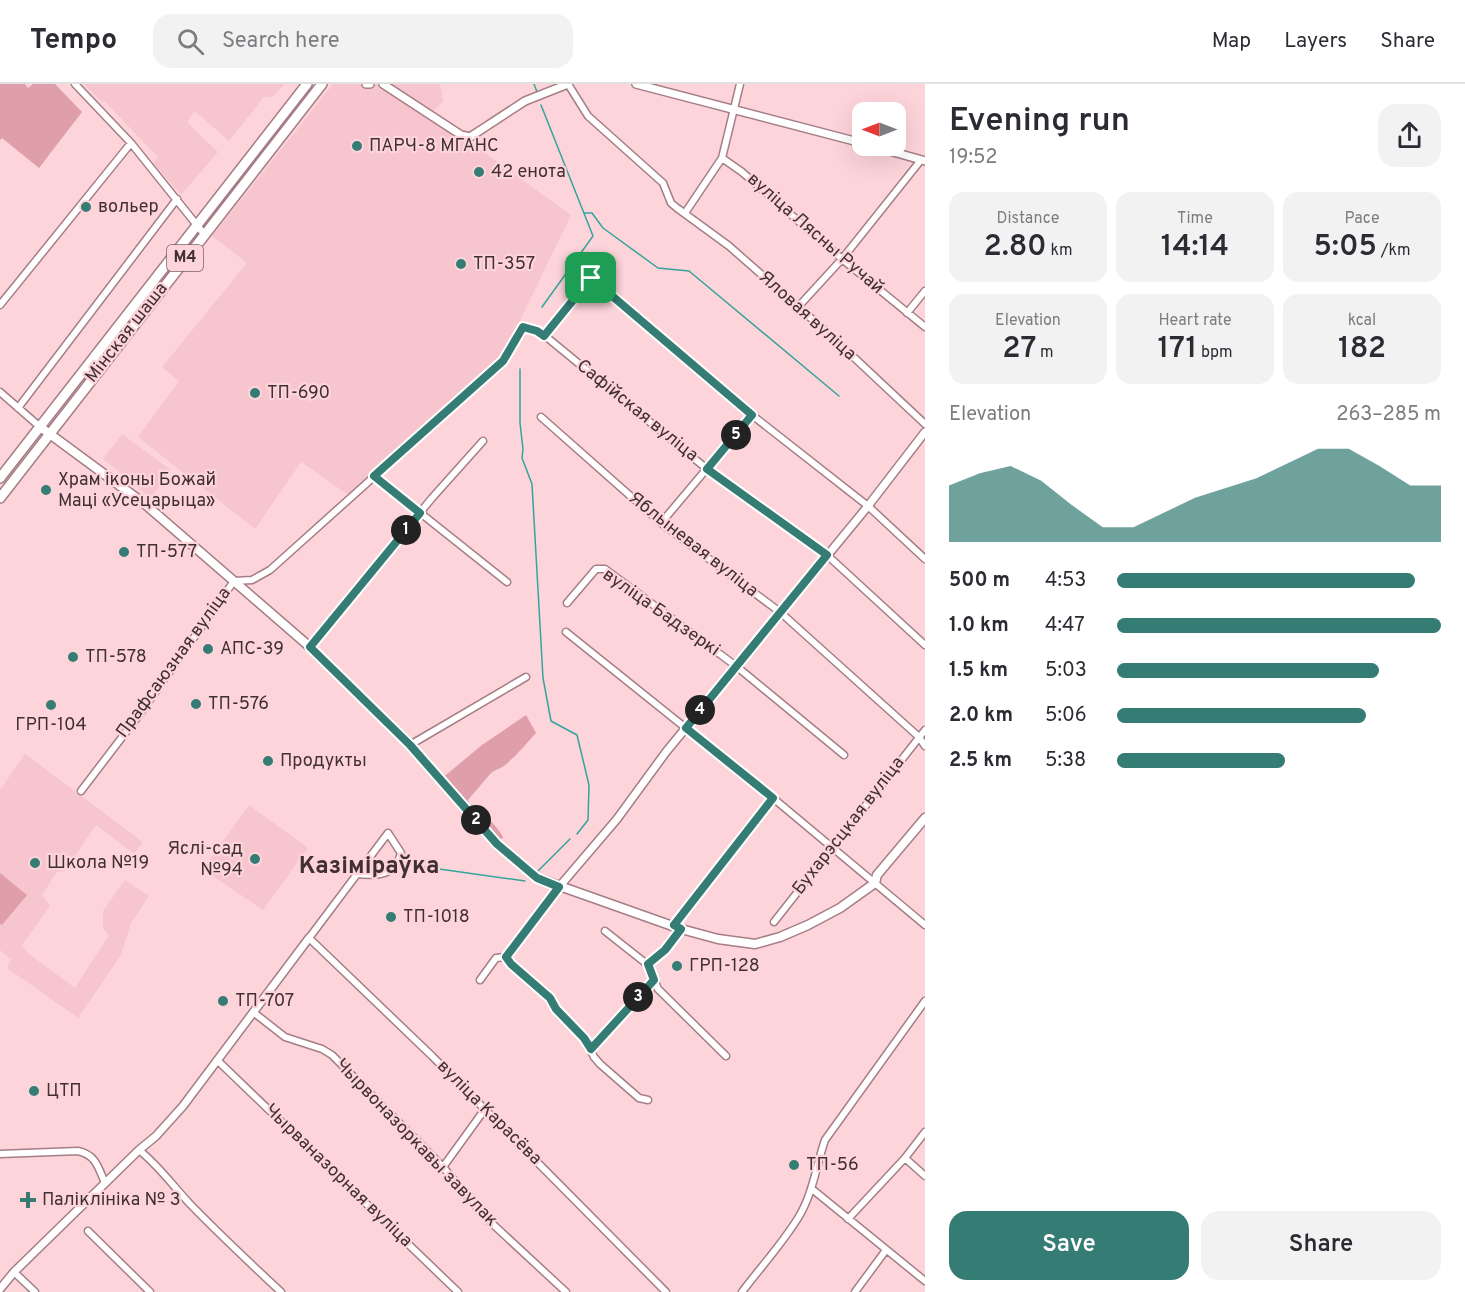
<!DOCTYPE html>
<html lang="en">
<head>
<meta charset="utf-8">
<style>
  body { margin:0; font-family:Overpass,sans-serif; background:#f2f2f3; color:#2b2b33; height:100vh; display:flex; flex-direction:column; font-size:22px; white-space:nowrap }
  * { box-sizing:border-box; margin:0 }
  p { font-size:20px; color:#7c7c81 }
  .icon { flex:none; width:33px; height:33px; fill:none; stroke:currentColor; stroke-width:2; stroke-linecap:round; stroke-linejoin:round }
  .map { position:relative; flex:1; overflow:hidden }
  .panel { display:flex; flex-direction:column; background:#fff; width:540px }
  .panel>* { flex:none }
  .needle { width:39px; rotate:270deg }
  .tools { position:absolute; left:852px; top:18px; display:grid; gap:12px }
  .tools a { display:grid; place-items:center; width:54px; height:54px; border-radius:12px; background:#fff; box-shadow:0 6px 24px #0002; font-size:30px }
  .pin { position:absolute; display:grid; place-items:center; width:51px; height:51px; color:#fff; margin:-26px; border-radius:12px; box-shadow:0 3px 9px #0006 }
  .km { position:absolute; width:30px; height:30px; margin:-15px; border-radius:50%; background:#222; color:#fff; font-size:16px; line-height:30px; text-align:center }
  .round { display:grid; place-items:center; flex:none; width:63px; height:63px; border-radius:18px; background:#f2f2f3 }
  .summary { display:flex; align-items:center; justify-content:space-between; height:102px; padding:0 24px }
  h1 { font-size:33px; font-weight:600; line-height:45px }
  .stats { display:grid; grid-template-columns:repeat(3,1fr); gap:9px; height:102px; padding:6px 24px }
  .stats div { display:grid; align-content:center; border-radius:15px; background:#f2f2f3; text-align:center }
  .stats b { font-size:30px; font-weight:600 }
  .stats small { font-size:16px; font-weight:400 }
  .stats p { font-size:16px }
  .chart { height:168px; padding:12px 24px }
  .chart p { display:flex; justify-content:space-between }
  .chart svg { width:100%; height:108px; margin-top:6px; fill:#357c75; opacity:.7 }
  .primary-button { display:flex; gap:12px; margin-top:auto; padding:12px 24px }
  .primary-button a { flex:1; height:69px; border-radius:18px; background:#357c75; color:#fff; font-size:24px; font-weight:600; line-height:69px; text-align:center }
  .primary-button a+a { background:#f2f2f3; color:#2b2b33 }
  ul { padding:0 24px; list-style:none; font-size:20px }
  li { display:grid; grid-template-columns:96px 72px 1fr; align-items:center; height:45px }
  li i { height:15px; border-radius:8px; background:#357c75 }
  header { display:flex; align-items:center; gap:36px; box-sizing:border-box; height:84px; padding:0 30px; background:#fff; border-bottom:2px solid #e1e1e2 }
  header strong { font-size:28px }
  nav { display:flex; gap:33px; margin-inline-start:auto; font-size:21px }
  .search { width:420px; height:54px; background:#f2f2f3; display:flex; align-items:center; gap:15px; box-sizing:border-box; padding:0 21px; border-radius:18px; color:#7c7c81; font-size:22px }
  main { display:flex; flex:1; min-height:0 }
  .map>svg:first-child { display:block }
  .built { fill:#f6c5cd }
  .green { fill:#de9faa }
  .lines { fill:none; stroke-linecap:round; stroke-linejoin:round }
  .stream { stroke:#33a49b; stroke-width:1.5 }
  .minor-casing { stroke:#a47e84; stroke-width:9 }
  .tertiary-casing { stroke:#a47e84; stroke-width:10 }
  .secondary-casing { stroke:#a47e84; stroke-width:11 }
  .primary-casing { stroke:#a47e84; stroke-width:12 }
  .minor { stroke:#fff; stroke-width:6 }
  .tertiary { stroke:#fff; stroke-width:7 }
  .secondary { stroke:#fff; stroke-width:8 }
  .primary { stroke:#fff; stroke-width:9 }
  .route-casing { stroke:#fff; stroke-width:12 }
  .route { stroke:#357c75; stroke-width:8 }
  .poi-dot { fill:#357c75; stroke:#fed4db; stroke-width:2 }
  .labels { text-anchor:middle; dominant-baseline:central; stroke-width:4.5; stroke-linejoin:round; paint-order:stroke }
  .shield { fill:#fed4db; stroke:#7a6165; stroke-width:1.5 }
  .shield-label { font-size:16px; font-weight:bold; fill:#413033 }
  .poi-label { font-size:18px; fill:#413033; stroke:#fed4db; text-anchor:start }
  .street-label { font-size:18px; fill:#413033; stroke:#fed4db }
  .district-label { font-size:24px; font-weight:bold; fill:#413033; stroke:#fed4db }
</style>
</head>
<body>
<header>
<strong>Tempo</strong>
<div class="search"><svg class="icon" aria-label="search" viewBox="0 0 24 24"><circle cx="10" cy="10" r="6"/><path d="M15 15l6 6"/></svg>Search here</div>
<nav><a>Map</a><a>Layers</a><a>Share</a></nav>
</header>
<main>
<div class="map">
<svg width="925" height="1208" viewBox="0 0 925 1208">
  <rect width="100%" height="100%" fill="#fed4db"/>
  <path class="built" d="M84,0H285L273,13H264L229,57L195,27L187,38L218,68L181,111L153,79L158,73L104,17L102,18Z
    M333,0H389L571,131L499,280L350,412L301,378L255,445L138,353L179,297L162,283L247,179L212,152Z
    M392,0H440L443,17L432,29Z
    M122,350L171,386L151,414L103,375Z
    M25,670L143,758L134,770L96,741L65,787L57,788L42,811L50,822L22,861L29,870L75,904L109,851L103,844V827L125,796L149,812L131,839L121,871L78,934L7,884L12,874H9L0,866V706Z
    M249,721L308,764L263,826L203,785Z"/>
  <path class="green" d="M0,0H25L28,4L33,0H55L82,28L39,84L2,54L0,56Z
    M526,631L536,649C526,660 515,673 504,682C500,685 496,685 491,689L468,716L469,720C479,723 498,743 503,753L500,757L495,755L441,695L482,661Z
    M0,789L27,811L2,841L0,840Z"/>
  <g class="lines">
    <path class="stream" d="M534,0L537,8
      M541,21L593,152L542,223
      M584,129H592L603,144L658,184L689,187L839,312
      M520,285V339L523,365L522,374L532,400L543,594L551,637L577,651L589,701L588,736L577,750
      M411,781L525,797
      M537,788L570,755"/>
    <g class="minor-casing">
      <path id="minor" d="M75,0L131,59L204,150
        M568,0L588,32L663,99L671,119L677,124L729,162L830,251L925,340
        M722,74L742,88L842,175L925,243
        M685,129L722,74L740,0
        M0,221L131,59
        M798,223L842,175L921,76
        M907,229L925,207
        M544,251L707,385L827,471L925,561
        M0,308L39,342
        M18,324L177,115
        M541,333L661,439L780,528L919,653L925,662
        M374,392L507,498
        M661,439L752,331
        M567,519L596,485H605L736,582L844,671
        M566,548L773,714L925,841
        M310,563L432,414L483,357
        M410,661L526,593
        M81,707L139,631L234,497L252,496L270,486L503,277L523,243L537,247L544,251L591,194L752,331L868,422L925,475
        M357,790C376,792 396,792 401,769L388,749L309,854L432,972L666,1208
        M774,838L925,646
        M674,841L773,714
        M605,847L648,881L658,905L726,972
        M506,873L511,880L550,914L556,925L584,954L594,973L600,980L639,1014L648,1016
        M648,881L665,865L681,845
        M480,896L496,874L506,873L559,803
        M253,928L285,953L322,965L332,971L443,1083L484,1132L566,1208
        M591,965L654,896
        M217,976L458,1208
        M139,1066C159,1082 173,1102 190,1120C219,1150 250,1179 281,1208
        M0,1070L78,1067C96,1071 98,1083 105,1099
        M905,1074L925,1092
        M443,1083L485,1025
        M812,1105L925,1197
        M848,1135L905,1074L925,1048
        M88,1147L150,1208
        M14,1188L35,1208
        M742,1208C760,1184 782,1160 798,1134C813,1110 816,1082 825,1056L925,917
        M855,1208L886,1166"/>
    </g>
    <g class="tertiary-casing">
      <path id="tertiary" d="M366,0H370
        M383,0L461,51L470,53L525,17L568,0
        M636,0L862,59
        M872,62L925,77
        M559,803L617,735L666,668L868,422L925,348
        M0,1205L14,1188L139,1066L156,1052L183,1022L309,854"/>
    </g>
    <g class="secondary-casing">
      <path id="secondary" d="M39,342L146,421L310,563L410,661L497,760L537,794L681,845L718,855L755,860L780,853L808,841L840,824L875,799L877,791L925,734"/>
    </g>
    <g class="primary-casing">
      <path id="primary" d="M0,394L307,0
        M0,414L322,0"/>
    </g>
    <use href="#minor" class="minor"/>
    <use href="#tertiary" class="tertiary"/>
    <use href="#secondary" class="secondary"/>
    <use href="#primary" class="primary"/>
  </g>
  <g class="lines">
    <g class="route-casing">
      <path id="route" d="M591,194L752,331L707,385L827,471L686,644L773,714L674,841L681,845L665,866L648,880L654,896L591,965L584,954L556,925L550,914L511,880L506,873L559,803L537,794L497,760L410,661L310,563L420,429L374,392L503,277L523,243L537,247L544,252Z"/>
    </g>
    <use href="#route" class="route"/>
  </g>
  <g class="poi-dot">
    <circle cx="357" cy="62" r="6"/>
    <circle cx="479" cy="88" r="6"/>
    <circle cx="86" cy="123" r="6"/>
    <circle cx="461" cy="180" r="6"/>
    <circle cx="255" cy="309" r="6"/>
    <circle cx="46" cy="406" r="6"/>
    <circle cx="124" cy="468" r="6"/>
    <circle cx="208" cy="565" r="6"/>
    <circle cx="73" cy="573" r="6"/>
    <circle cx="196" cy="620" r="6"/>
    <circle cx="51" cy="621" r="6"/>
    <circle cx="268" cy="677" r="6"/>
    <circle cx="255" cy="775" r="6"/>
    <circle cx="35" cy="779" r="6"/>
    <circle cx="391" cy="833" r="6"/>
    <circle cx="677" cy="882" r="6"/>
    <circle cx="223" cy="917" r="6"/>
    <circle cx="34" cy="1007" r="6"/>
    <circle cx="794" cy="1081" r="6"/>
    <path d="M25 1107h6v6h6v6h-6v6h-6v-6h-6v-6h6z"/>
  </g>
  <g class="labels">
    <rect class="shield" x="167" y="161" width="36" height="26" rx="4.5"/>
    <g class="shield-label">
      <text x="185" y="174">М4</text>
    </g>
    <g class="poi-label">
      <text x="369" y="62">ПАРЧ-8 МГАНС</text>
      <text x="491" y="88">42 енота</text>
      <text x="98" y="123">вольер</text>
      <text x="473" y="180">ТП-357</text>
      <text x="267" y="309">ТП-690</text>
      <text x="58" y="396">Храм іконы Божай<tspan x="58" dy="21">Маці «Усецарыца»</tspan></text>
      <text x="136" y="468">ТП-577</text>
      <text x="220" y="565">АПС-39</text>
      <text x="85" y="573">ТП-578</text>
      <text x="208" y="620">ТП-576</text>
      <text x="51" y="641" text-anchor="middle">ГРП-104</text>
      <text x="280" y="677">Продукты</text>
      <text x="243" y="765" text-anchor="end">Яслі-сад<tspan x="243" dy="21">№94</tspan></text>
      <text x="47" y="779">Школа №19</text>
      <text x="403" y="833">ТП-1018</text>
      <text x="689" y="882">ГРП-128</text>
      <text x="235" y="917">ТП-707</text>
      <text x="46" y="1007">ЦТП</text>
      <text x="806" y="1081">ТП-56</text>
      <text x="42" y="1116">Паліклініка № 3</text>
    </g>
    <g class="street-label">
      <text transform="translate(815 150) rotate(41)">вуліца Лясны Ручай</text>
      <text transform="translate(807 232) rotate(42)">Яловая вуліца</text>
      <text transform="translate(127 249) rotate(-52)">Мінская шаша</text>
      <text transform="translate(637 327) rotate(39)">Сафійская вуліца</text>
      <text transform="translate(693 461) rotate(38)">Яблыневая вуліца</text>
      <text transform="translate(661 529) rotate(35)">вуліца Бадзеркі</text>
      <text transform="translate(174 579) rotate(-54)">Прафсаюзная вуліца</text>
      <text transform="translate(849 742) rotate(-52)">Бухарэсцкая вуліца</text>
      <text transform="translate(489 1029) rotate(45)">вуліца Карасёва</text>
      <text transform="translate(416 1059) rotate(46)">Чырвоназоркавы завулак</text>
      <text transform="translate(338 1092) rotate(44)">Чырваназорная вуліца</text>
    </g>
    <g class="district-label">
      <text x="369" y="783">Казіміраўка</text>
    </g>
  </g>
</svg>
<div class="tools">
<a><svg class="needle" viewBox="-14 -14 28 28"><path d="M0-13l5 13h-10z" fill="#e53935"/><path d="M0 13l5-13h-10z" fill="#7c7c81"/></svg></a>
</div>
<div class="pin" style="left:591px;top:194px;background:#1e9e55"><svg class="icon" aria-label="arrive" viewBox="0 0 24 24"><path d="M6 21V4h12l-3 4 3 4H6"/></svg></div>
<b class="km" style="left:406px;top:446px">1</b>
<b class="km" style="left:476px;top:736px">2</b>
<b class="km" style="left:638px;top:913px">3</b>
<b class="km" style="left:700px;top:626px">4</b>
<b class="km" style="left:736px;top:351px">5</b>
</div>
<section class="panel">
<div class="summary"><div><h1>Evening run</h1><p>19:52</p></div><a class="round"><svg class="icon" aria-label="share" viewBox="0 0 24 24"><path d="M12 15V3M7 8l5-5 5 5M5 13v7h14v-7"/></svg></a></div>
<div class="stats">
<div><p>Distance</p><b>2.80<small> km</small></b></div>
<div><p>Time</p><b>14:14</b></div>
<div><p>Pace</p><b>5:05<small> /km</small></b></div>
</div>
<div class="stats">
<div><p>Elevation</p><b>27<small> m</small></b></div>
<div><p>Heart rate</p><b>171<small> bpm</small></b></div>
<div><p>kcal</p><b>182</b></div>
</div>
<div class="chart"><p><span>Elevation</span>263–285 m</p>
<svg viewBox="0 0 160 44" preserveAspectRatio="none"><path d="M0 44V21L10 16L20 13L30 19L40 29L50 38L60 38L70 32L80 26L90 22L100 18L110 12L120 6L130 6L140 13L150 21L160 21V44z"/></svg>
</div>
<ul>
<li><b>500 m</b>4:53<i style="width:92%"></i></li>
<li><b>1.0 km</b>4:47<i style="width:100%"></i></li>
<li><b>1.5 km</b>5:03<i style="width:81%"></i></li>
<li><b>2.0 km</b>5:06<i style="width:77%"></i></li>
<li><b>2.5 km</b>5:38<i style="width:52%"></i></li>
</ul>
<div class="primary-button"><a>Save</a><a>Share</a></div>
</section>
</main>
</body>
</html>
